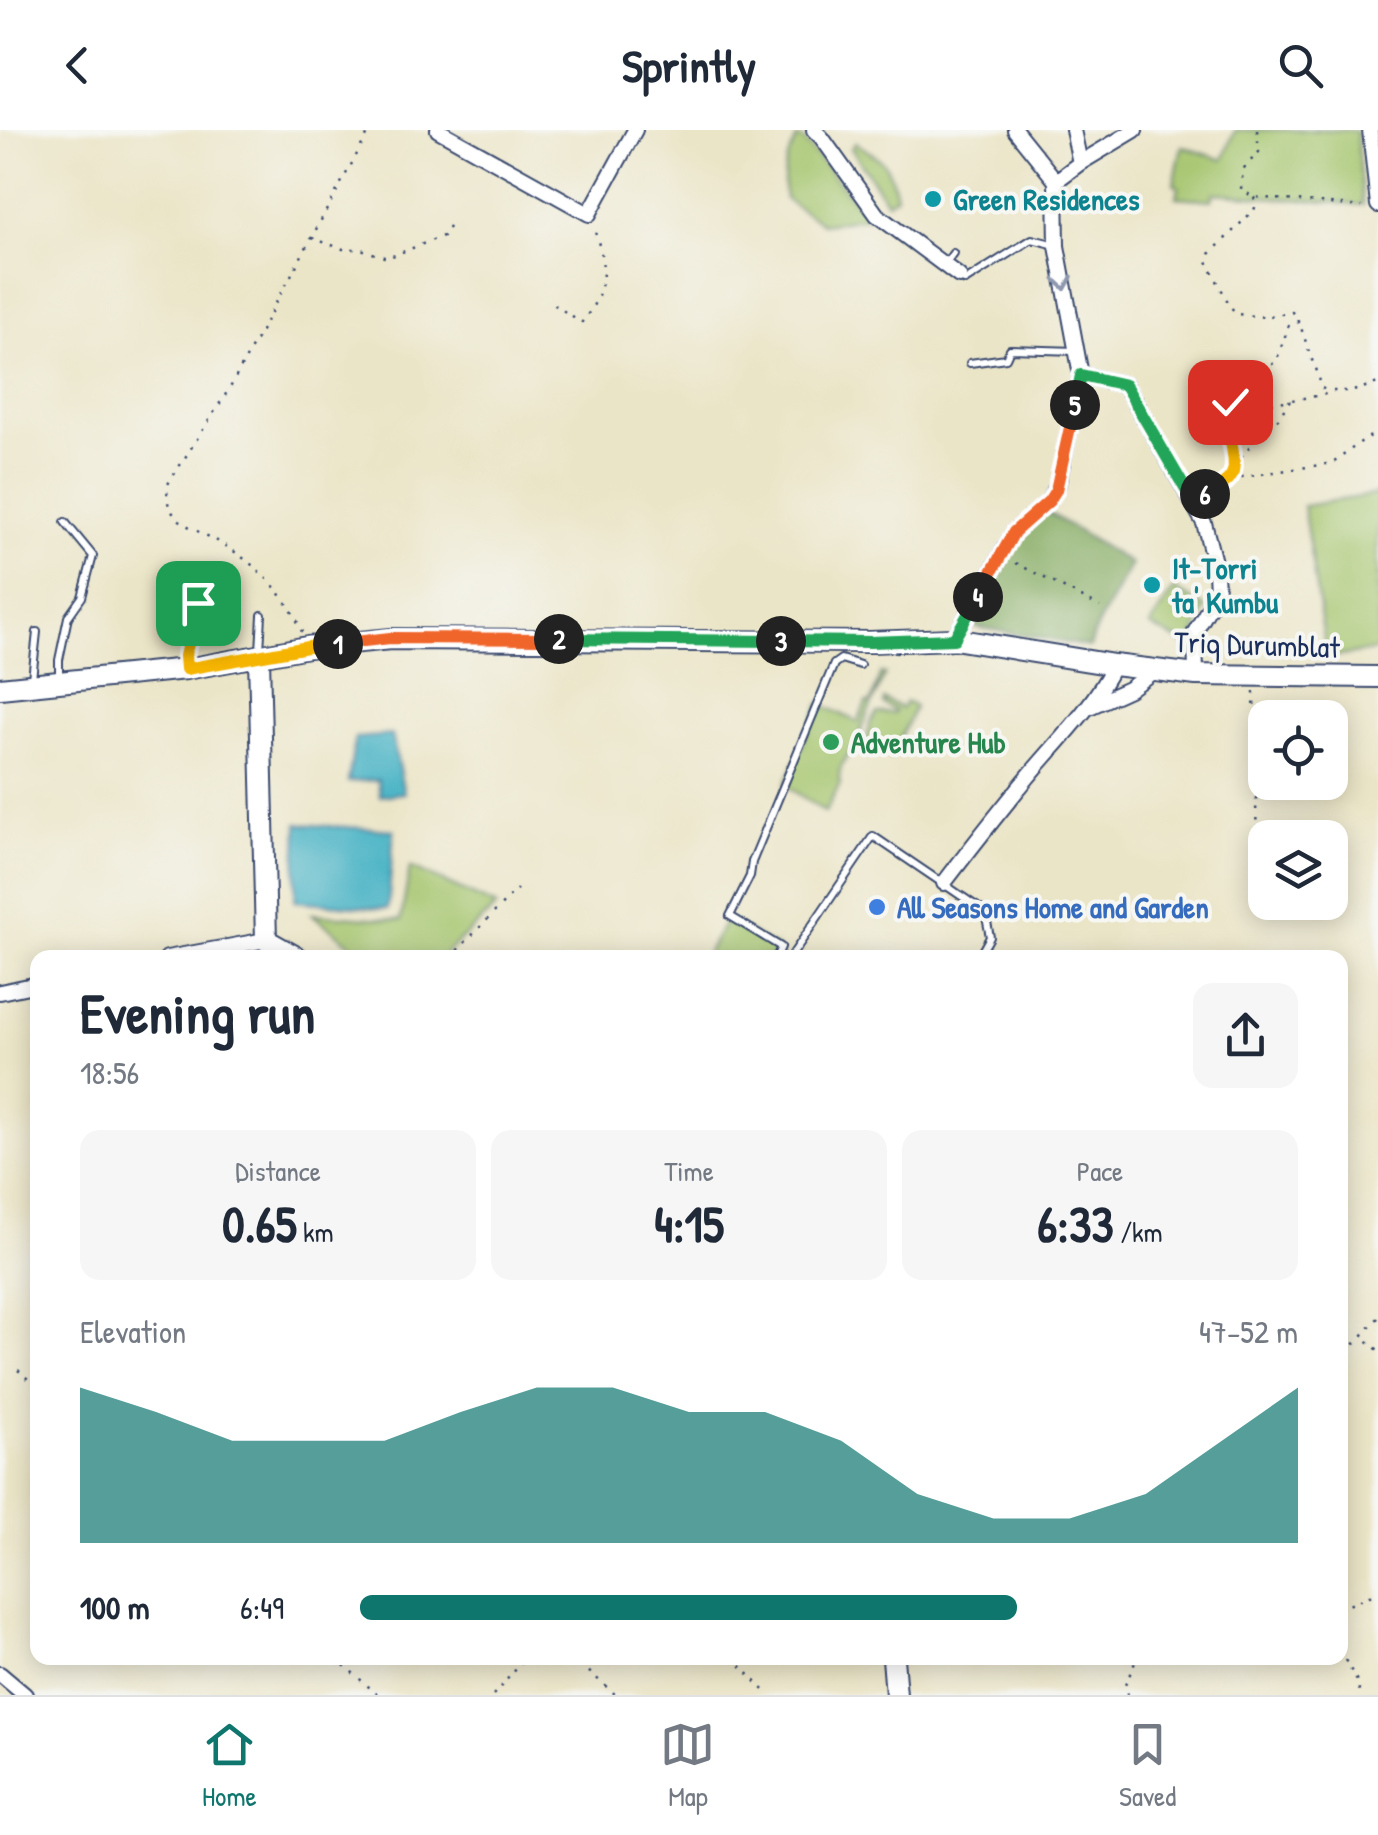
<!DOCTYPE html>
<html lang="en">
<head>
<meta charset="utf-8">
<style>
  body { margin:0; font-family:"Patrick Hand",sans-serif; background:#f6f6f7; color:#1f2937; height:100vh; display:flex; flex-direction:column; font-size:38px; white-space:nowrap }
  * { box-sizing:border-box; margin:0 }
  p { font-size:32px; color:#747a83 }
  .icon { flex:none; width:55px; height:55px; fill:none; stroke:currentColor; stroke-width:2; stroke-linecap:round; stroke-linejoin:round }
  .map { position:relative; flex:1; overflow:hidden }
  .details { position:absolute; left:30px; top:820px; width:1318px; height:715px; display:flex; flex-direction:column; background:#fff; border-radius:20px; box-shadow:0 5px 25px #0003 }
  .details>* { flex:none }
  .tools { position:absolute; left:1248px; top:570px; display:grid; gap:20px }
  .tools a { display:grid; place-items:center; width:100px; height:100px; border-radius:20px; background:#fff; box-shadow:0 5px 25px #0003; font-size:50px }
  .pin { position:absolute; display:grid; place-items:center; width:85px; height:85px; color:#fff; margin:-42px; border-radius:20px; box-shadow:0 5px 15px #0006 }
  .km { position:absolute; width:50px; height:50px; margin:-25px; border-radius:50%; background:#222; color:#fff; font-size:28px; line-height:50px; text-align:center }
  .round { display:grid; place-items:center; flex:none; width:105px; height:105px; border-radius:20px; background:#f6f6f7 }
  .summary { display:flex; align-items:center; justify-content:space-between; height:170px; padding:0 50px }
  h1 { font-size:55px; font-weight:800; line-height:75px }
  .metrics { display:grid; grid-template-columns:repeat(3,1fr); gap:15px; height:170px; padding:10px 50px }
  .metrics div { display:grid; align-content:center; border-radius:20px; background:#f6f6f7; text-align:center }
  .metrics b { font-size:50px; font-weight:800 }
  .metrics small { font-size:28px; font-weight:400 }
  .metrics p { font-size:28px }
  .chart { height:280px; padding:20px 50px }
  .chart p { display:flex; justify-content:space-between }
  .chart svg { width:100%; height:180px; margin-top:10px; fill:#0f766e; opacity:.7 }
  ul { padding:0 50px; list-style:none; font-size:32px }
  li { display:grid; grid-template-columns:160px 120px 1fr; align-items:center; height:75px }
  li i { height:25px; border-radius:12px; background:#0f766e }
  header { display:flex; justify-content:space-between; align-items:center; height:130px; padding:0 50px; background:#fff; font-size:45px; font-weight:800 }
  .tab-bar { display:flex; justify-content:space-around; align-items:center; height:140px; border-top:2px solid #e0e1e3; background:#fff; font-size:28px; color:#747a83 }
  .tab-bar a { display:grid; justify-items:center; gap:5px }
  .tab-bar .on { color:#0f766e }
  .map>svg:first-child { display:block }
  .green { fill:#a5c56d; stroke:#607a66; stroke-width:2.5 }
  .forest { fill:#84aa60; stroke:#506c5f; stroke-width:2.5 }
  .water { fill:#46b2c4; stroke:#307091; stroke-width:2.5 }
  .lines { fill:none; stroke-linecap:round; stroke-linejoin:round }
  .lane-casing { stroke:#3a4a6e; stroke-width:10 }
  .street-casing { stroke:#3a4a6e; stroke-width:18 }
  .secondary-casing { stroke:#3a4a6e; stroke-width:24 }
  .path { stroke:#3a4a6e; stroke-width:2.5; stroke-dasharray:2.5 8; stroke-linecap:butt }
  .lane { stroke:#fff; stroke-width:6 }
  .street { stroke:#fff; stroke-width:14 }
  .secondary { stroke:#fff; stroke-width:20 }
  .oneway { stroke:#8d97ae }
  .split-1-casing { stroke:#fff; stroke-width:20 }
  .split-2-casing { stroke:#fff; stroke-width:20 }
  .split-3-casing { stroke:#fff; stroke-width:20 }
  .split-4-casing { stroke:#fff; stroke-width:20 }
  .split-5-casing { stroke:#fff; stroke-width:20 }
  .split-6-casing { stroke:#fff; stroke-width:20 }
  .split-7-casing { stroke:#fff; stroke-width:20 }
  .split-1 { stroke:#f5b400; stroke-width:12 }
  .split-2 { stroke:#f0652b; stroke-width:12 }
  .split-3 { stroke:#22a559; stroke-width:12 }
  .split-4 { stroke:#22a559; stroke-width:12 }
  .split-5 { stroke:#f0652b; stroke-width:12 }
  .split-6 { stroke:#22a559; stroke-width:12 }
  .split-7 { stroke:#f5b400; stroke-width:12 }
  .culture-dot { fill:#0f9aa8; stroke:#f6f6f2; stroke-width:4 }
  .leisure-dot { fill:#2e9e5b; stroke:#f6f6f2; stroke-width:4 }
  .shop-dot { fill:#3f7fe0; stroke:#f6f6f2; stroke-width:4 }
  .labels { text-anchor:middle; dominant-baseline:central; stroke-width:8; stroke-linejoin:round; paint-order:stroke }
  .culture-label { font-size:30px; font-weight:bold; fill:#0d838f; stroke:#f6f6f2; text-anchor:start }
  .street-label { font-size:30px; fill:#1b2f5e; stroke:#f6f6f2 }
  .leisure-label { font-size:30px; font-weight:bold; fill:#27864d; stroke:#f6f6f2; text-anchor:start }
  .shop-label { font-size:30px; font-weight:bold; fill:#366cbe; stroke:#f6f6f2; text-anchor:start }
</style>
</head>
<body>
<header><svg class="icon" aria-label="back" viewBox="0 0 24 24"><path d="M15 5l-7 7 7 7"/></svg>Sprintly<svg class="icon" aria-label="search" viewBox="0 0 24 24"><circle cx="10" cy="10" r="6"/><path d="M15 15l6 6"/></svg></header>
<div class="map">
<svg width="1378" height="1565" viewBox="0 0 1378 1565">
  <rect width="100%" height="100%" fill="#f6f6f2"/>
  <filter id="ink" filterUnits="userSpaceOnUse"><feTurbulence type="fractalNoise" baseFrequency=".01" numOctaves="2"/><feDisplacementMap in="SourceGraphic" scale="20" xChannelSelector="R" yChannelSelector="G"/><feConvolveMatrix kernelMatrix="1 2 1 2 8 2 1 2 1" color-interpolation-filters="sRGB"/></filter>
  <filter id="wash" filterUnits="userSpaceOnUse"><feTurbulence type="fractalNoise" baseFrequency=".0048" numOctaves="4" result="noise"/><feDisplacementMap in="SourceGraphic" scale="40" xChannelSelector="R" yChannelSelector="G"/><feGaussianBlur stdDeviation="2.25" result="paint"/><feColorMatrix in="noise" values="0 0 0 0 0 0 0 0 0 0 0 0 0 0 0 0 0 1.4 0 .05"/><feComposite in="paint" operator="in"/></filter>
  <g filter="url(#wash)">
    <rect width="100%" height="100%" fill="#ebe5c7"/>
    <path class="green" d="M1235,0H1356L1363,75L1214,63L1212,70L1177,67L1179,57L1174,54L1182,16L1223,30Z
      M797,8L802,9L868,87L823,94L785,69C782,44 785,30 797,8Z
      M855,13C883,29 890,34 896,66L887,72L851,18Z
      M1378,364V520L1327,528L1303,376Z
      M1174,459L1206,478L1190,516L1150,496Z
      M881,543L885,544L862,597C859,619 834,632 840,654L825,682L785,655L820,574L858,592L866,573H871Z
      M884,570L902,578L905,572L915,576L891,628L866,614L870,593L877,583H894L895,581L883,574Z
      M410,737L497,776L441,828L367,827L312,784L401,790Z
      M727,789L777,818L773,827L704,828Z"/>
    <path class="forest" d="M1047,382L1131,434L1096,498L1090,517L972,496L981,483L1019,405Z"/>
    <path class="water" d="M392,605L404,663L380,666L378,650L348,652L355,608Z
      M298,694L394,700L388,779L295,771Z"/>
  </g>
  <g filter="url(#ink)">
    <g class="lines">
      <g class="lane-casing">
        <path id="lane" d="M945,134L953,123
          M965,151L1032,109L1056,115
          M970,233L1006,228L1010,219L1077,221
          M260,521L262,485
          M186,537L185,526L198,473
          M59,546V530L68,487L82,467L93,426L65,392
          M32,549L37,502
          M776,828L781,817L730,786L750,746L752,732L834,534L841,529L860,535
          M790,828L873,706L985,782L990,807L978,828"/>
      </g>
      <g class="street-casing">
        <path id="street" d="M438,0L589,84L635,0
          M814,0L822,8L877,85L959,146
          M1015,0L1056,51
          M1073,0L1080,33
          M1370,0L1378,75
          M1081,245L1125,255L1204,393L1216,440L1217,464L1195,502L1196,545
          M954,509L1014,402L1049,371L1058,354L1081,245L1057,116L1056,51L1080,33L1135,0
          M1087,578L1129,559L1155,540
          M944,753C973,715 1002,678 1033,641C1061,608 1095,574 1114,535
          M167,828L266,810
          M0,862L38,854
          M0,1544L25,1565"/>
      </g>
      <g class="secondary-casing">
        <path id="secondary" d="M259,527L266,810L298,828
          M0,558L186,539L308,517L391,509L870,512L954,509L1114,535L1196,545L1378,547
          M893,1528L896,1565"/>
      </g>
      <path class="path" d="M1257,0L1259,22L1243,39L1241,59L1253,67L1362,77
        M1254,67L1256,75L1254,80L1210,124L1207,131L1229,174L1236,184L1265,187L1292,182C1304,197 1305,215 1313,232C1317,242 1320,245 1320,257L1329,262
        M312,108L343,119H361L387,128L443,106L451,94
        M554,175L582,192C608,159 607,137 594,99
        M1268,273L1245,254L1264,238L1276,232L1289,195L1299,192
        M1233,278L1217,258L1228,259L1243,255
        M1235,335L1268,293L1278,289L1290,270
        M1229,349C1240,332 1230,305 1225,287L1228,280L1323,265L1332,261H1353L1378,253
        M1204,365L1229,349L1333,333L1366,308L1378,304
        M1016,433L1100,477
        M302,502C287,463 254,432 219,412C205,404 182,396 173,383C166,373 167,366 168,354L231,256L370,0
        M1254,562L1257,723
        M450,828L517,759
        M1378,1188L1362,1206L1378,1220
        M1340,1230L1361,1207
        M18,1240L38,1258
        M1340,1479L1369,1466L1378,1465
        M1340,1521L1357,1551L1360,1565
        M336,1528L378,1565
        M573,1528L616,1565
        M733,1528L769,1565
        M493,1565L526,1528
        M1127,1565L1125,1555L1137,1528"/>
      <use href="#lane" class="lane"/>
      <use href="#street" class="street"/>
      <use href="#secondary" class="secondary"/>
    </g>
    <defs><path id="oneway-chevron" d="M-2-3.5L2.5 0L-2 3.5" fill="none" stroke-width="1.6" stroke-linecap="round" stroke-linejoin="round" transform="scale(2.5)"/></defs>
    <use class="oneway" href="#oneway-chevron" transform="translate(1064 153) rotate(80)"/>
  </g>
  <g class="lines" filter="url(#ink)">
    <g class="split-1-casing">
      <path id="split-1" d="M198,473L185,526L186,539L308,517L338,514"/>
    </g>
    <g class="split-2-casing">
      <path id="split-2" d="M338,514L390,508L559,509"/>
    </g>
    <g class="split-3-casing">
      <path id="split-3" d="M559,509L781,511"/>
    </g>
    <g class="split-4-casing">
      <path id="split-4" d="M781,511L870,512L954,509L978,467"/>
    </g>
    <g class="split-5-casing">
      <path id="split-5" d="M978,467L1014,402L1049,371L1056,360L1075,275"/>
    </g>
    <g class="split-6-casing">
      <path id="split-6" d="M1075,275L1081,245L1125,255L1190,367L1205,364"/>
    </g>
    <g class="split-7-casing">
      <path id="split-7" d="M1205,364C1214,359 1228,354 1232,344C1238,332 1228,300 1225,287L1228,280L1233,279L1230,272"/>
    </g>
    <use href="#split-1" class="split-1"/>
    <use href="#split-2" class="split-2"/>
    <use href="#split-3" class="split-3"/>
    <use href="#split-4" class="split-4"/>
    <use href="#split-5" class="split-5"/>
    <use href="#split-6" class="split-6"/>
    <use href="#split-7" class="split-7"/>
  </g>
  <g class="culture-dot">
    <circle cx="933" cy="69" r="10"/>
    <circle cx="1152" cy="455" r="10"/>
  </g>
  <circle class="leisure-dot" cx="831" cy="612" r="10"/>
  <circle class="shop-dot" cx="877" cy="777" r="10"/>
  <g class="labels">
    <g class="culture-label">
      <text x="953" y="69">Green Residences</text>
      <text x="1172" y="438">It-Torri<tspan x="1172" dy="34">ta' Kumbu</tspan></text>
    </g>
    <g class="street-label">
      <text transform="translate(1257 514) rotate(2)">Triq Durumblat</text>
    </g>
    <g class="leisure-label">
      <text x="851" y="612">Adventure Hub</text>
    </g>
    <g class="shop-label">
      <text x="897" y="777">All Seasons Home and Garden</text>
    </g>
  </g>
</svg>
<div class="tools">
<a><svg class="icon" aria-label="locate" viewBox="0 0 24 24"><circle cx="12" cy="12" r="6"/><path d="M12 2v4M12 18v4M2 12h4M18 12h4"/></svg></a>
<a><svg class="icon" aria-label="layers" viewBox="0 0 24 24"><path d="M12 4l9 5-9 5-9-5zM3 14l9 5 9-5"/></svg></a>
</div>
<div class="pin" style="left:198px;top:473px;background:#1e9e55"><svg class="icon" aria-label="arrive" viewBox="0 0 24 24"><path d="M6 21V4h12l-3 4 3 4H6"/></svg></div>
<div class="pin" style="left:1230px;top:272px;background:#d93025"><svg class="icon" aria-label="check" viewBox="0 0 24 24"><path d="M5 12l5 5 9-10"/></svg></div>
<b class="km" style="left:338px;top:514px">1</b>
<b class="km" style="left:559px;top:509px">2</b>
<b class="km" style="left:781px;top:511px">3</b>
<b class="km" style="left:978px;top:467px">4</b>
<b class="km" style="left:1075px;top:275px">5</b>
<b class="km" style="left:1205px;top:364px">6</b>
<section class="details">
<div class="summary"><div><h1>Evening run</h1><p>18:56</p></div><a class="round"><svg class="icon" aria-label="share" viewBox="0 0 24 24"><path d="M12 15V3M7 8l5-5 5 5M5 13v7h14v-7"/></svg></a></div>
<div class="metrics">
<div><p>Distance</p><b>0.65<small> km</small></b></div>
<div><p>Time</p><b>4:15</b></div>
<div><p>Pace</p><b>6:33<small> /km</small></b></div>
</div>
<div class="chart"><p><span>Elevation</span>47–52 m</p>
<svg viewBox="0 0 160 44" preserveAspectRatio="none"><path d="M0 44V6L10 12L20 19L30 19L40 19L50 12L60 6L70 6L80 12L90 12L100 19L110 32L120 38L130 38L140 32L150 19L160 6V44z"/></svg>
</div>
<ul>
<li><b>100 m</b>6:49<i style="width:70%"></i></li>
</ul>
</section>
</div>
<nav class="tab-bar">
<a class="on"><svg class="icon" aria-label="home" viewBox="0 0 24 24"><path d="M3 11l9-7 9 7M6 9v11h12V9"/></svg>Home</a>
<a><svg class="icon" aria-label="map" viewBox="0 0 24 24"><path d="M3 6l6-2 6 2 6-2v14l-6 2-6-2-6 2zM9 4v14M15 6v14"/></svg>Map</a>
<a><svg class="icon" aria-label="saved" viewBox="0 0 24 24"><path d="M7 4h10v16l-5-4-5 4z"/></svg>Saved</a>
</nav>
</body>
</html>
